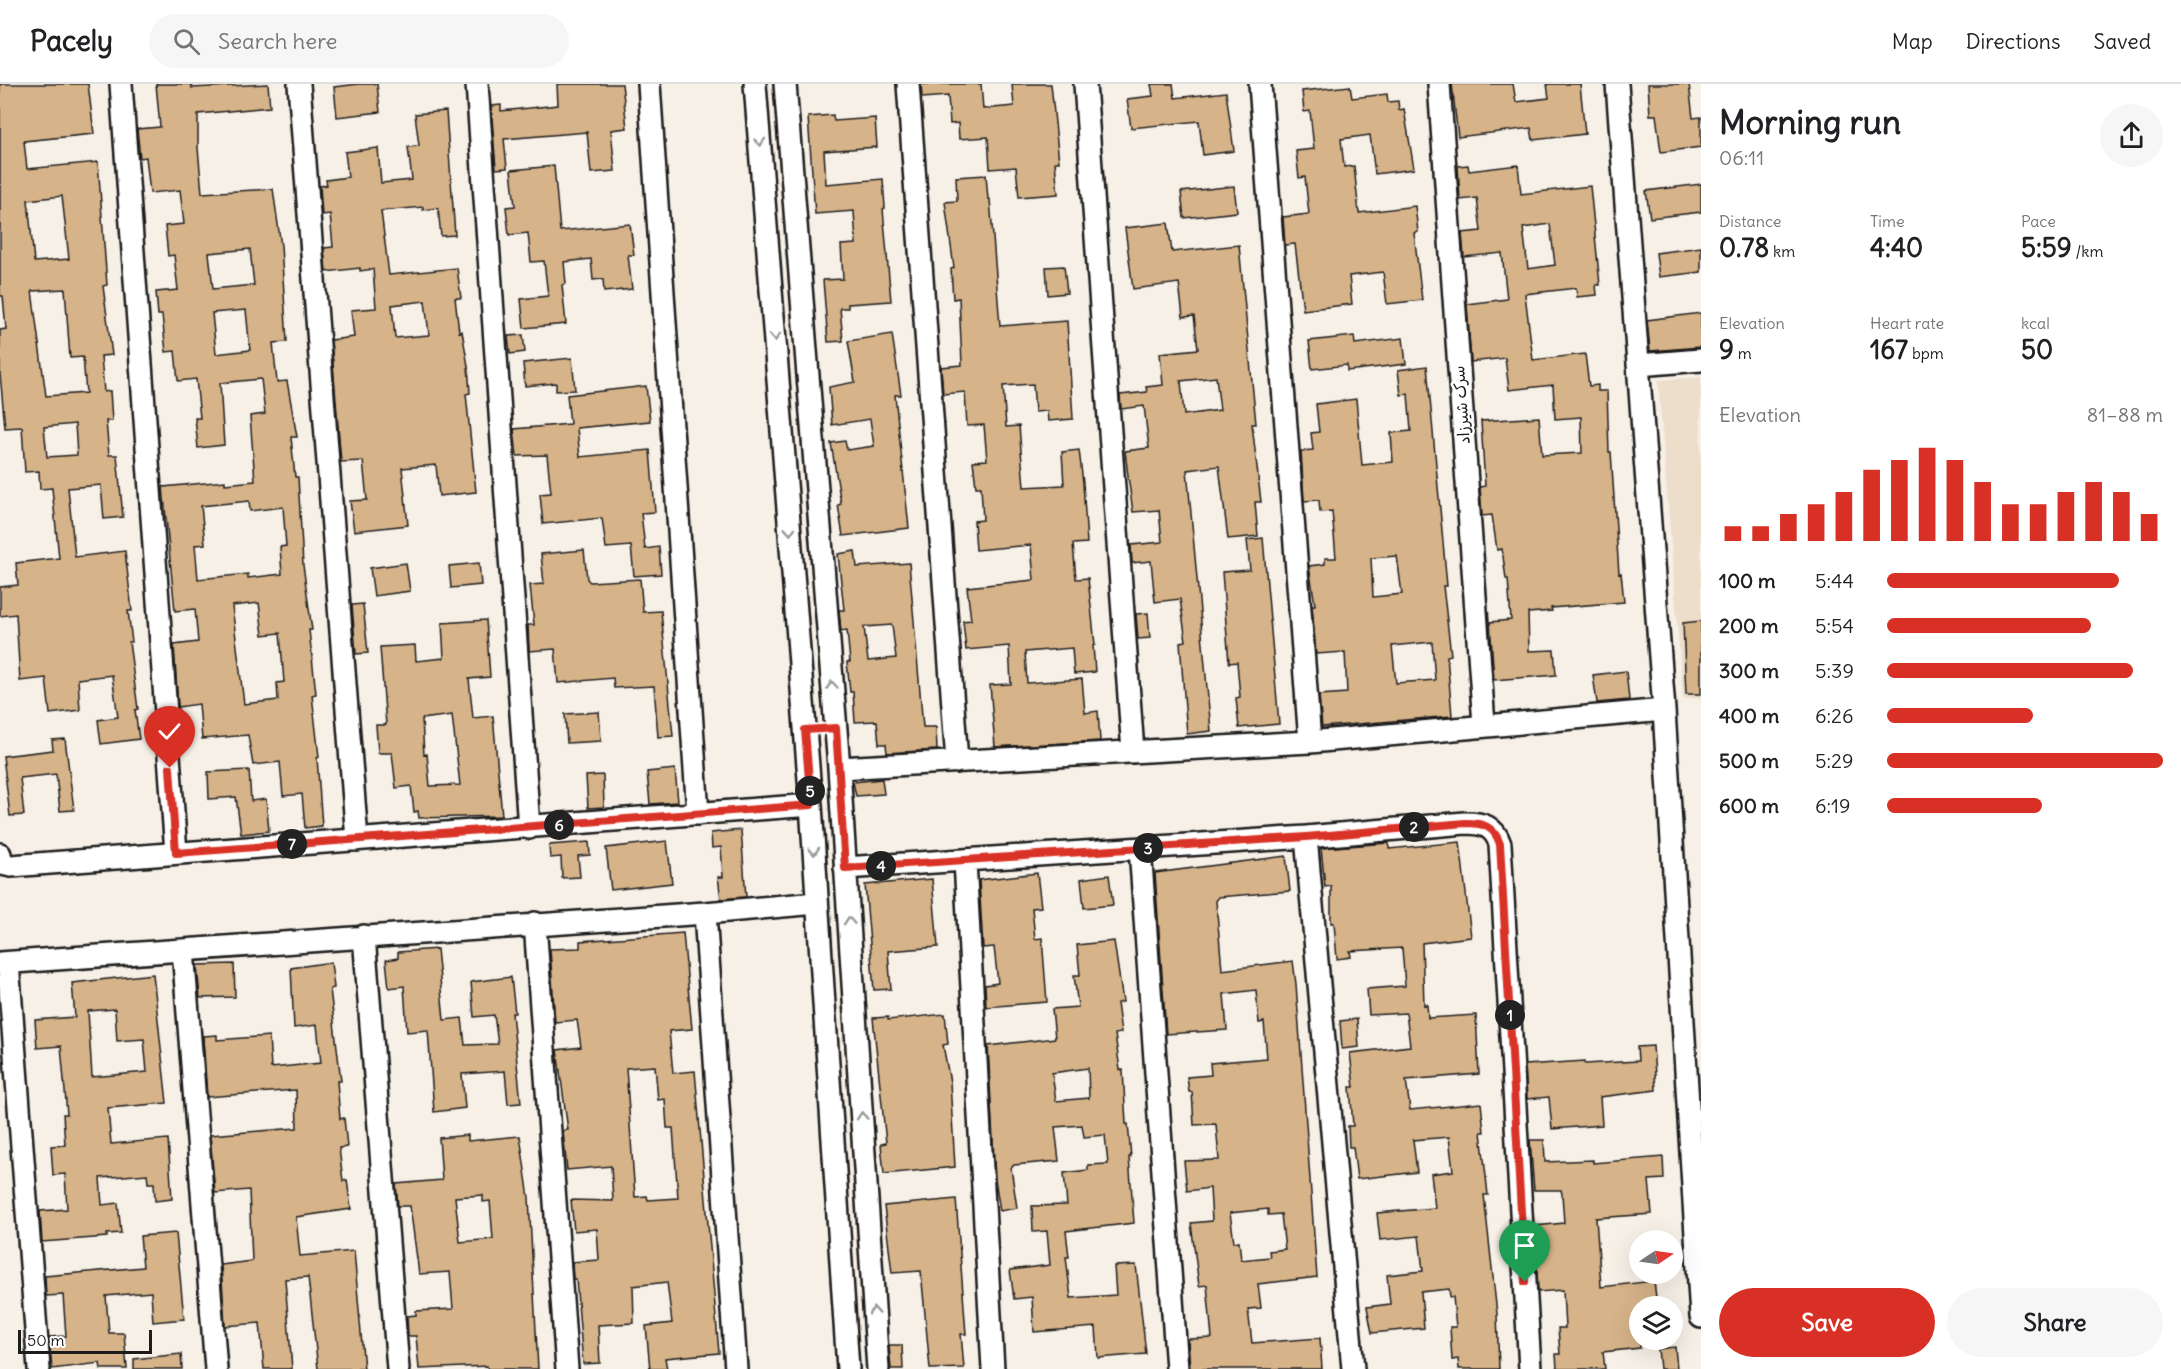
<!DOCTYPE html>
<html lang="en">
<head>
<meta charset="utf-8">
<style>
  body { margin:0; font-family:Delius,"Playpen Sans Arabic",sans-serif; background:#f6f6f6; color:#202124; height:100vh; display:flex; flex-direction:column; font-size:22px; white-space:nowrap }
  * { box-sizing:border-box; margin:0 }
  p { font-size:20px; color:#757577 }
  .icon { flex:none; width:33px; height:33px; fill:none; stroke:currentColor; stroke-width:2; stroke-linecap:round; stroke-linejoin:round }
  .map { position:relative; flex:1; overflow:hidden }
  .drawer { display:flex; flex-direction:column; background:#fff; width:480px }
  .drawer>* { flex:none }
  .needle { width:39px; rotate:77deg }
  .controls { position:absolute; left:1629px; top:1146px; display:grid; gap:12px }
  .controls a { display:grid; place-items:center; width:54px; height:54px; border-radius:50%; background:#fff; box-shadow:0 6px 24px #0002; font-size:30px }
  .scale { position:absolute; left:18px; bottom:15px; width:134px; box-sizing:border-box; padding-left:6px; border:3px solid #1c1c1c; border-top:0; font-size:16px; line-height:21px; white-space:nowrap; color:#1c1c1c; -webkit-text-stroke:4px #fff; paint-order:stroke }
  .pin { position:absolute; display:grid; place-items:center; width:51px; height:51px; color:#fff; margin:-62px -26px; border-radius:50% 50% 50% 0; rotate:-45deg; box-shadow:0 0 6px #0007 }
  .pin .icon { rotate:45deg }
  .km { position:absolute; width:30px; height:30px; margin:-15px; border-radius:50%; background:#222; color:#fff; font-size:16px; line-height:30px; text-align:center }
  .round { display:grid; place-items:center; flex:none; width:63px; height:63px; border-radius:32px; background:#f6f6f6 }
  .head { display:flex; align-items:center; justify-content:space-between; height:102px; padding:0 18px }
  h1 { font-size:33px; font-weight:800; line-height:45px }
  .stats { display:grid; grid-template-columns:repeat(3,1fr); gap:9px; height:102px; padding:6px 18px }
  .stats div { display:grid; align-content:center }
  .stats b { font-size:26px; font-weight:800 }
  .stats small { font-size:16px; font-weight:400 }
  .stats p { font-size:16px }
  .chart { height:168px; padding:12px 18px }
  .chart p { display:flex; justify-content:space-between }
  .chart svg { width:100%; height:108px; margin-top:6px; stroke:#d93025; stroke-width:6 }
  .primary-button { display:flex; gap:12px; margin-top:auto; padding:12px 18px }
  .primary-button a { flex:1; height:69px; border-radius:36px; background:#d93025; color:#fff; font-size:24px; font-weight:800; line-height:69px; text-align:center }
  .primary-button a+a { background:#f6f6f6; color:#202124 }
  ul { padding:0 18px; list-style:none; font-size:20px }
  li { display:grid; grid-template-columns:96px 72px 1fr; align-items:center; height:45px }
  li i { height:15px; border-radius:8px; background:#d93025 }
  header { display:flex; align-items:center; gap:36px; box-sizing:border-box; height:84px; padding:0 30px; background:#fff; border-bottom:2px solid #e0e0e0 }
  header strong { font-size:28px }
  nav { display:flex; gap:33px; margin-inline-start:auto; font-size:21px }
  .search { width:420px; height:54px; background:#f6f6f6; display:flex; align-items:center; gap:15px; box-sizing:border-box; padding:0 21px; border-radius:33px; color:#757577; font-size:22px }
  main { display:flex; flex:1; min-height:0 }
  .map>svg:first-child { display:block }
  .built { fill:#eddecb }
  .building { fill:#d7b389; stroke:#1c1c1c; stroke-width:1.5; fill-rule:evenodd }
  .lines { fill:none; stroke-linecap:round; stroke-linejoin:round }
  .minor-casing { stroke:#1c1c1c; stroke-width:26 }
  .minor { stroke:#fff; stroke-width:21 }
  .oneway { stroke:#999 }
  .route-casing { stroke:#fff; stroke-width:12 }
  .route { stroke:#d93025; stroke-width:8 }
  .labels { text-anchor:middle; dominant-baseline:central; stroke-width:5; stroke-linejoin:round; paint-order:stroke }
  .street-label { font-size:16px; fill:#1c1c1c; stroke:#fff }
</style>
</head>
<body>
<header>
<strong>Pacely</strong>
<div class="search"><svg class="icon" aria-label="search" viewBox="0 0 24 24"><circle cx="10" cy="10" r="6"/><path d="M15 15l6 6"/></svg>Search here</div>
<nav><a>Map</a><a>Directions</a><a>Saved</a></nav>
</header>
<main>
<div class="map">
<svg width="1701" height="1285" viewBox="0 0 1701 1285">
  <rect width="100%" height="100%" fill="#f7f0e7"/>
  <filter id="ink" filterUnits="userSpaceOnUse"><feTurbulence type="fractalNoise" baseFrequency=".0167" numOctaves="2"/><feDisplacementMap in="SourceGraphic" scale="12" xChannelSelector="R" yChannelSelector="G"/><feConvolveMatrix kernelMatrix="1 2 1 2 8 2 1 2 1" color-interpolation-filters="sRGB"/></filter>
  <g filter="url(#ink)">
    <path class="built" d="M1701,293V614L1683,615L1658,296Z"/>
    <path class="building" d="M0,0H88L94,50L24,57L27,85L98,78L107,201L103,202L112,271L101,272L104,308L110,307L112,337H106L109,371H117L123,433L104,435L101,401L68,404L75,473L125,467L132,527H128L132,558H129L138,625L135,626L139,655L101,660L98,636L118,633L112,591L78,595L80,626L50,630L46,594L20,597L16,530L0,532V503L18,501L16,479L59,474L52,404L40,405L39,387L25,388L22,343L5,344L0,290V246L6,245L3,212H0ZM62,112L69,175L34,178L28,116ZM65,205L70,274L83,273L86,309L46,312L32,207ZM75,340L77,371L47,373L44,343Z
      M156,0H191L192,4L268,0L270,23L198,30V64L202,109L273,105L281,162L287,258L273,259L277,298L287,297L297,353H291L295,393H298L303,481L312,546H309L316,610L312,611L319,673L317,674L322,742L305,744L302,710L283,712L280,678L253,681L248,651L202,655L199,620L178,623L174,561L198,558L195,525L175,527L163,403L225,397V400L255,397L250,332L265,330L261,295L220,299L224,361L198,364L195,334H200L196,295L178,297L175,267L166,268L162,231H158L156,208L178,206L174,171L168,172L165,142L184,140L180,106L150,109L146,73L140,74L137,45L160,43ZM250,165L254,201L213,205L209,169ZM246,226L250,266L216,270L212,229ZM249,417L250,427L283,423L286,462L280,463L282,490L248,494V490L198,495L195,461L205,460L201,422ZM259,519L263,551L280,549L284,598L277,599L278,616L244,620L232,522Z
      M359,0H377L380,28L337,33L334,3Z
      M557,0H622L627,44L611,46L615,87L591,89L587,48L504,55L507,84L496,85L491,22L501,21V27L558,21Z
      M921,0H981L983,25L1014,22L1012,0H1051L1059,78H1055L1058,110L1019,113L1016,83L990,85L988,53L959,55L958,39L950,40L948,12L922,14Z
      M1151,0H1173L1175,14L1226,8L1234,67L1203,71L1199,37L1131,44L1127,15L1153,12Z
      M1452,0H1513L1516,18L1549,14L1547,0H1580L1585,50L1533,56L1531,44L1458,53Z
      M1648,0H1689L1693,34L1701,33V63L1661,68L1656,31H1650Z
      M1350,2L1352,14L1387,10L1388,18L1398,17L1399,26L1404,25L1414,85L1375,90L1370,51L1341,55L1344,83L1354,82L1359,129L1415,122L1418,148L1414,149L1422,216L1387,220L1383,188L1349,192L1352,220L1303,226L1295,160L1285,161L1283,133L1309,130L1305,93L1299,94L1296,67L1314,65L1310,27L1304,28L1302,7Z
      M446,27L455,151L441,152L438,124L423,126V123L381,127L389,191L457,184L461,214H455L459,248L462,247L468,282L470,309L466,310L476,408L439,412L436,381L402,384L408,441L354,447L350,417L367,416L363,377L341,378L331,256L354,253L351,226L376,224L373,185L360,187V184L326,188L324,164L333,163L330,130L322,131L320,102L327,101L326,96L348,93L345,68L378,64L381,99L412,96L408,63L419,62L415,30ZM425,217L429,251L395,254L392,221Z
      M833,31L834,37L875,34L877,63L824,67L826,100L883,95L885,124L883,125L891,217L848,220V224H840L843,257L828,258L823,196L843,195L841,161L856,160L854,127L815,130L808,33Z
      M1468,81L1469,87L1518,81L1521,110L1590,102L1600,201H1596L1597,211L1577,213L1576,204L1525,210L1533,276L1585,270L1589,302L1598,301V307H1607L1609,368H1611L1619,490L1621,489L1624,518L1551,524L1552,527L1528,529L1529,567L1554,566L1556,591L1494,596L1490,538L1511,536L1508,495H1506L1502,465L1497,466L1492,431L1482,432L1480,403L1485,402L1481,337L1539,333L1542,371L1582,369L1581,333L1555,335L1553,301L1509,306L1505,274L1471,278L1467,220L1507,215L1502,169L1464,173L1462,149L1481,147L1477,114L1460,116L1458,82ZM1550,140L1555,181L1528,185L1523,144Z
      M554,82L560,147L630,140L634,171H628L632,205L604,208L603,195L593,196L591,175L564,178L566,200L562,201L566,240L524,244L521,215L548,212L544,177L531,178L528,149L509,151L506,123L515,122L511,86Z
      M986,91L988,115H990L1000,242L1067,237L1073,335L1048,337L1047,327L1035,328L1033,300L1003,302L1006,343L1019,342L1024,403L1064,401L1062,368L1079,366L1083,399L1087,459L1073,460L1076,495L1088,494L1095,561H1093L1095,588L1074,590L1072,564L1025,568L1027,599L1082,595L1085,629L1098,627L1100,657L995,663L990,601L1011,600L1009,562L966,566L963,537L971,536L967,503L1034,496L1031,461L976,466L974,437L983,436L981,403H976L973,377L987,376L984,341L967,342L965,308L943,310L941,283L962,281L959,214L953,215L951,185L954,184L945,118L957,117L956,93Z
      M1701,100V128L1650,134L1646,107Z
      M1234,102L1237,128L1184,134L1181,108Z
      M1168,139L1172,168L1239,161L1256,340H1252L1261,418H1255L1258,452L1228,455L1219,382L1187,386L1211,647L1187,650L1180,558L1186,557L1180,515L1155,518L1151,477L1132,479L1131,461L1162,458L1159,426L1133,428L1128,392L1125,367L1149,364L1144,322L1121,325L1120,311L1147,308L1146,303L1163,301L1160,269L1198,265L1194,232L1183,233L1179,199L1133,205L1125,144ZM1216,293L1220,326L1184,331L1181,297Z
      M1701,163V188L1659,193L1656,169Z
      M1064,182L1067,209L1048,211L1046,183Z
      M1701,229V263L1650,267L1647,236Z
      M892,250L901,311H895L909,444L843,452L838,421L841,420L831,359L845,357L847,366L874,362L870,335L832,341L829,303L855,298L848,257Z
      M523,251L525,268L510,270L508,252Z
      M1354,252L1355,260L1403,254L1406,280L1347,287V281L1312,285L1309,257Z
      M572,274L575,306L556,307V299L525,302L523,279Z
      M1427,282L1447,502H1443L1451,571L1447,572L1452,632L1322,643L1319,611L1347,609L1345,568L1316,570L1312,521H1315L1309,482L1325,480V474H1336L1332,427L1320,428L1319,416L1304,417L1301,367L1313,366L1311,349L1319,348L1316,320L1356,315L1362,381L1393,378L1391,349L1411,347L1408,310L1401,311L1398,286ZM1397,472L1402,510L1373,513L1371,474ZM1432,558L1435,596L1396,599L1392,562Z
      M646,302L650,337L577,344L580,373L650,366L655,428L641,429L645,465L659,463L661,490L634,492L631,462L606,464L602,434L543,440L540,410L551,409L547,371L517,372L514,345L570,340L567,311Z
      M1263,454L1279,640L1239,644L1236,614L1240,613L1237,578L1229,579L1222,488L1250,486L1247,456Z
      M584,466L587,495L590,498L640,495L643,528L661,527L673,652L658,653L654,602L614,604L613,594L558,599L555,565L529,567L528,541H534L530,501L544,500L541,470Z
      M855,467L857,483L909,479L923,643H936L937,666L887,669L886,660H879L877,637L855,638L853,608H850L847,578H850L847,546L841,547L839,526H844L838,470ZM892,541L896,574L868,577L864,543Z
      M406,479L410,507L374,512L370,484Z
      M479,479L481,501L451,504L449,482Z
      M363,520L368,569L356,570L352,521Z
      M1148,529L1150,554L1138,555L1136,530Z
      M486,536L490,593L469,595L473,634L493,632L502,732L419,734L418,727L414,728L411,702L396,704L392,669H378L376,641H386L380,563L415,561L416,577L444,574L442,539ZM452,631L460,701L430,702L427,670L424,671L422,635Z
      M1701,537V610H1686L1683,539Z
      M1626,587L1629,616L1597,619L1593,591Z
      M599,628L601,657L567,659L565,630Z
      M65,655L74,726L60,727L56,690L20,694L24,731L10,732L3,672L53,666L52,656Z
      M675,685L678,718L650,720L647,688Z
      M249,686L251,717L266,715L269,747L241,750L236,713L209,715L208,688Z
      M603,691L604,723L588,724L586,692Z
      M882,695L884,710L856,712L853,698Z
      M741,746L746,813L721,815L718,793H723L721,763L712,764L711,749Z
      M667,757L672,799L611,806L606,764Z
      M589,758L590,771L578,772L580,793L562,794L561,773L550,774L549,761Z
      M1460,758L1471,853L1422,859L1424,921L1427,920L1428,934L1476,931L1479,990L1406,996L1410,1026L1481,1019L1484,1048H1481L1488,1111H1484L1497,1230L1499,1285H1459L1458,1275L1452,1276L1450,1243H1456L1453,1213H1450L1449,1205L1421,1208L1424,1244L1372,1249L1367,1223L1390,1220L1387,1191L1423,1187L1419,1152L1380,1156L1377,1129L1435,1124L1431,1090L1453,1087L1449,1053L1413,1056L1417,1088L1357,1095L1353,1063H1349L1348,1042H1353L1350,1003H1354L1350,969L1410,962L1406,929L1369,931L1367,905L1405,902L1402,864L1350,867L1351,873L1337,875L1334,839H1331V802L1325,803L1321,764L1389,759V765Z
      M1286,772L1290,807L1218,813L1216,817L1222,886L1293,877L1296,900L1317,1193L1258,1200L1261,1224L1248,1225L1252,1259L1320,1254L1322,1285H1190L1188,1255L1212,1254L1207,1201L1199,1202L1191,1139L1212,1137L1210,1104L1187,1107L1184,1077L1219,1076L1216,1040L1194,1041L1192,1008H1189L1187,993L1211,991L1210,979L1267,974L1264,938L1259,939L1256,906L1224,910L1227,946L1166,950L1155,789ZM1268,1125V1131L1281,1130L1285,1165L1269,1167L1270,1173L1241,1176L1239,1157L1234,1158L1230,1129Z
      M1037,789L1041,823L1032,824L1035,855L1042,854L1047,918L986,923L985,901L998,899L994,863L983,864L979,796Z
      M1109,791L1113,821L1084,824L1081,795Z
      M932,795L938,863L888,867L891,905L874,906L865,801Z
      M683,849L692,945L669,947L673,989L695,987L719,1269L665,1274L667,1285H650L646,1242L672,1239L667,1198L633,1202L634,1239L598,1241L600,1279L583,1280L576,1195H573L572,1178L599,1176L597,1145L574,1147L571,1116L613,1117L611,1082L567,1086L563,1047L568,1046L557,966L581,963L577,936L555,938L550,865L580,864V857ZM655,982L658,1016L665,1015L667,1044H673L678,1114L648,1116L647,1112L635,1113L626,984Z
      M1114,857L1123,918L1117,919L1121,949L1115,950L1120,986H1123L1126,1040H1128L1131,1073H1129L1134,1139L1066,1147L1069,1173H1066L1071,1214L1116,1211L1114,1182L1136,1181L1146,1270L1098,1274L1096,1243L1034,1248L1032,1213L1014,1215L1010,1186L1050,1181L1047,1147L1033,1148L1032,1122L1067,1121L1064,1089L1088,1086V1081L1108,1080L1105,1051L1084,1053L1082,1041L1055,1043L1059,1077L1014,1081L1011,1084L1017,1124L1000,1127L995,1095L988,962L1055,954L1052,925L1078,923L1074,891H1080L1077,861ZM1088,984L1089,1014L1056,1017L1052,989Z
      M437,865L444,936L462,934L465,961L498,960L494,931L474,933L471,898L511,893L515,929H512L521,1019L508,1020L505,987L462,990L465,1024L434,1028L428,946L407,948L404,902L389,904L386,876L398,874V868Z
      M331,878L334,904L330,905L341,997H337L340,1035L344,1034L347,1063L339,1064L343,1097L347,1096L351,1125L296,1133L300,1172L354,1167L364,1285H318L308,1193L285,1195L292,1285H264L260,1239L225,1242L221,1181L252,1177L249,1106L215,1109L210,1051L297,1044L296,1006L207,1013L203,952L217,951V956L269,952L271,984L321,979L317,941L294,944L291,884Z
      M234,880L235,913L200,914L197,881Z
      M153,890L167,1019L108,1024L111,1060L168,1055L172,1115L155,1117L154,1099H148L147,1090L100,1094L102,1121L118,1119L121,1149L107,1150V1153L42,1158L40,1127L67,1125L65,1090L53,1091L51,1062L65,1061L63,1030H67L61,962L37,964L35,936L75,933L72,899ZM115,925L117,957L144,955L147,988L92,993L88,927Z
      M945,930L948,960L943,961L950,998L955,1083L884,1090L881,1060L886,1059L873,934L888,933V936Z
      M1357,935L1359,963L1342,965L1340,937Z
      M1653,962L1656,1006L1600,1013L1602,1041L1552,1045L1549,1013L1527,1015L1525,981L1585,977V980L1638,977L1637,963Z
      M468,1051V1057L520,1052L529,1114L538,1285H488L487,1282L419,1285L416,1252H408L407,1232L416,1231V1227L453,1225L450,1188L419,1190L410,1122H398L396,1100L442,1096L439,1054ZM483,1111V1118L490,1117L493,1155L460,1158L455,1113Z
      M1530,1056H1544L1545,1078L1593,1076V1079L1663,1073L1664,1095L1649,1096L1652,1130L1596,1134L1601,1203L1654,1197L1657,1222H1640V1264L1603,1268L1605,1285H1557L1556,1270H1560L1558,1244H1565L1563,1206L1538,1208L1535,1142L1564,1139L1562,1110L1561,1106H1534Z
      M956,1115L966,1250H961L964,1284L930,1285L921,1187L892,1189L884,1122Z
      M176,1149L184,1235L153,1238L151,1208L106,1212L109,1249H124L127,1285H101L100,1279L52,1285L49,1253L66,1252L63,1211L46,1212L45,1192L143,1183L140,1152Z
      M889,1261H902L903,1285H891Z
      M1675,1263L1677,1285H1660L1658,1265Z
      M181,1270L182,1285H134V1275Z"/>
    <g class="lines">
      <g class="minor-casing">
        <path id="minor" d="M121,0L176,769
          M299,0L357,756
          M477,0L529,744
          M649,0L698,730
          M755,0L811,721L848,1285
          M785,0L839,684L878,1285
          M908,0L957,678
          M1085,0L1133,668
          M1260,0L1310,658
          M1439,0L1484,641
          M1617,0L1664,626L1701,1233
          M1638,281L1701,276
          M839,684L1310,658L1664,626
          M1306,753L1353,1285
          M1140,764L1177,1285
          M0,770L2,780L11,782L811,721
          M965,777L993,1285
          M845,784L1306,753L1465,739C1483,739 1494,742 1500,760L1530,1285
          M535,839L567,1285
          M364,852L398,1285
          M183,866L216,1285
          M0,879L705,829
          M8,879L39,1285
          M736,1285L705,829L817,819"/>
      </g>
      <use href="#minor" class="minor"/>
    </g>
    <defs><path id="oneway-chevron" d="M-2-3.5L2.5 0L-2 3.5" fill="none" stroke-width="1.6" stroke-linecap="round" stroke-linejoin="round" transform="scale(1.5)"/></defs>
    <g class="oneway">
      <use href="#oneway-chevron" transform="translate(760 58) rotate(86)"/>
      <use href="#oneway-chevron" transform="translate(775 253) rotate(86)"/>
      <use href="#oneway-chevron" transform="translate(790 447) rotate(86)"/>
      <use href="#oneway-chevron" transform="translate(832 601) rotate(-95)"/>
      <use href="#oneway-chevron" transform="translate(814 767) rotate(86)"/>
      <use href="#oneway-chevron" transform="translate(849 837) rotate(-94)"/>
      <use href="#oneway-chevron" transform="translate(862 1032) rotate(-94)"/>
      <use href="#oneway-chevron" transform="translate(874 1227) rotate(-94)"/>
    </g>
  </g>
  <g class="lines" filter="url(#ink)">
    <g class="route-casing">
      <path id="route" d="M170,684L176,769L811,721L805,646L836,644L845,784L1306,753L1465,739C1483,739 1494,742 1500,760L1525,1198"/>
    </g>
    <use href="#route" class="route"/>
  </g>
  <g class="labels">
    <g class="street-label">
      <text transform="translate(1461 321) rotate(-94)">سرک شیرزاد</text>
    </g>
  </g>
</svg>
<div class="controls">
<a><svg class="needle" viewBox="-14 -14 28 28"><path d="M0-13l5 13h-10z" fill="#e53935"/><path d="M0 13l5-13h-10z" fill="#757577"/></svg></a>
<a><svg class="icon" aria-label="layers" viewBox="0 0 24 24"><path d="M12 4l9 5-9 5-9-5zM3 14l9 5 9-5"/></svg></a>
</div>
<div class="scale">50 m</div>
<div class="pin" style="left:1525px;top:1198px;background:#1e9e55"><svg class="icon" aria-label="arrive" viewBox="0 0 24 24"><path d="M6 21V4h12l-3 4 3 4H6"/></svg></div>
<div class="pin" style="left:170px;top:684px;background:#d93025"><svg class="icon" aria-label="check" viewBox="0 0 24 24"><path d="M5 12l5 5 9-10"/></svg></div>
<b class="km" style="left:1510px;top:931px">1</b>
<b class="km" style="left:1414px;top:743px">2</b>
<b class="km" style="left:1148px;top:764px">3</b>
<b class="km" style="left:881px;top:782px">4</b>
<b class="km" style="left:810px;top:707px">5</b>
<b class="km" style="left:559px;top:741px">6</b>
<b class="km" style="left:292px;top:760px">7</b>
</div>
<section class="drawer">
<div class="head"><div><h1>Morning run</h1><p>06:11</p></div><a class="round"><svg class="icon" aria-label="share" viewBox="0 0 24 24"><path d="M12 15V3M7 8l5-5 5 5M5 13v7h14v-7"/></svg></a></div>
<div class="stats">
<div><p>Distance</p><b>0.78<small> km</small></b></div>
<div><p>Time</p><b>4:40</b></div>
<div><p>Pace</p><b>5:59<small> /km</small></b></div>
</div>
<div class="stats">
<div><p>Elevation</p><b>9<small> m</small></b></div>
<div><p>Heart rate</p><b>167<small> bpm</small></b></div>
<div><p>kcal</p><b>50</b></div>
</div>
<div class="chart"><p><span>Elevation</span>81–88 m</p>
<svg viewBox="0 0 160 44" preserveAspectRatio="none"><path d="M5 44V38M15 44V38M25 44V33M35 44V29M45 44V24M55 44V15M65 44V11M75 44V6M85 44V11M95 44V20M105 44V29M115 44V29M125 44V24M135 44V20M145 44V24M155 44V33"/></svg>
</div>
<ul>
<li><b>100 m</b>5:44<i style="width:84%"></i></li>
<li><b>200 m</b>5:54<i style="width:74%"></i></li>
<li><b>300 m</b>5:39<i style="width:89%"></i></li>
<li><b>400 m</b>6:26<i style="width:53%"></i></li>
<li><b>500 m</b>5:29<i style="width:100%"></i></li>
<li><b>600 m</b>6:19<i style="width:56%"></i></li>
</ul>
<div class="primary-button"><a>Save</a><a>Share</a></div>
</section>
</main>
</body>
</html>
